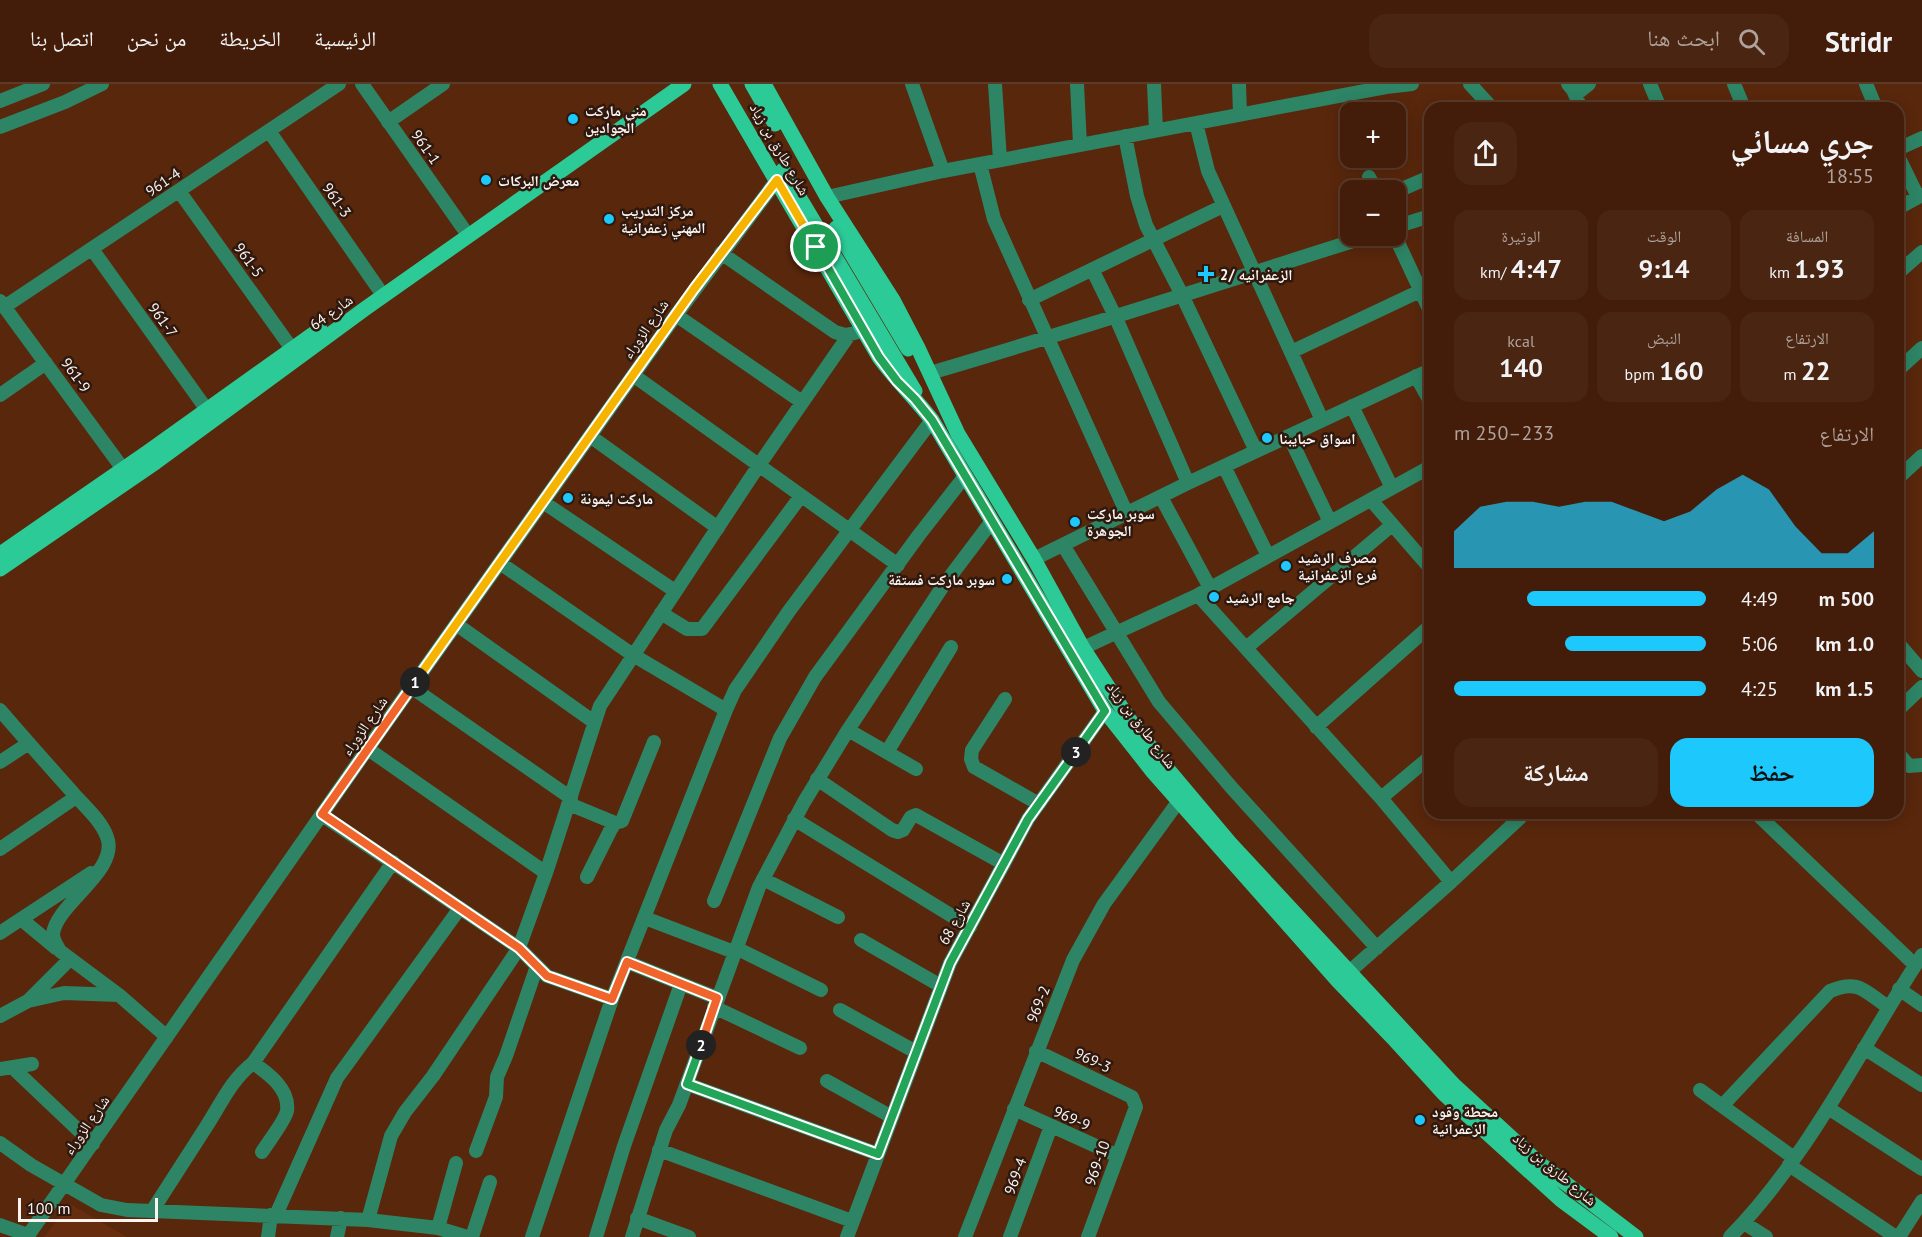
<!DOCTYPE html>
<html lang="ar">
<head>
<meta charset="utf-8">
<style>
  body { margin:0; font-family:"PT Sans","Noto Naskh Arabic",sans-serif; background:#4a2612; color:#f1f3f6; direction:rtl; height:100vh; display:flex; flex-direction:column; font-size:22px; white-space:nowrap }
  * { box-sizing:border-box; margin:0 }
  p { font-size:20px; color:#afa29c }
  .icon { flex:none; width:33px; height:33px; fill:none; stroke:currentColor; stroke-width:2; stroke-linecap:round; stroke-linejoin:round }
  .map { position:relative; flex:1; overflow:hidden; direction:ltr }
  .drawer { position:absolute; left:1424px; top:18px; width:480px; height:717px; display:flex; flex-direction:column; background:#431d09; border-radius:18px; box-shadow:0 3px 15px #0003,0 0 0 2px #5b3b2a; direction:rtl }
  .drawer>* { flex:none }
  .tools { position:absolute; left:1340px; top:18px; display:grid; gap:12px }
  .tools a { display:grid; place-items:center; width:66px; height:66px; border-radius:12px; background:#431d09; box-shadow:0 3px 15px #0003,0 0 0 2px #5b3b2a; font-size:30px }
  .scale { position:absolute; left:18px; bottom:15px; width:140px; box-sizing:border-box; padding-left:6px; border:3px solid #faf3f0; border-top:0; font-size:16px; line-height:21px; white-space:nowrap; color:#faf3f0; -webkit-text-stroke:4px #2f180d; paint-order:stroke }
  .pin { position:absolute; display:grid; place-items:center; width:51px; height:51px; color:#fff; margin:-26px; border:3px solid #fff; border-radius:50%; box-shadow:0 2px 6px #0007 }
  .km { position:absolute; width:30px; height:30px; margin:-15px; border-radius:50%; background:#222; color:#fff; font-size:16px; line-height:30px; text-align:center }
  .round { display:grid; place-items:center; flex:none; width:63px; height:63px; border-radius:18px; background:#4a2612 }
  .headline { display:flex; align-items:center; justify-content:space-between; height:102px; padding:0 30px }
  h1 { font-size:33px; font-weight:700; line-height:45px }
  .metrics { display:grid; grid-template-columns:repeat(3,1fr); gap:9px; height:102px; padding:6px 30px }
  .metrics div { display:grid; align-content:center; border-radius:15px; background:#4a2612; text-align:center }
  .metrics b { font-size:26px; font-weight:700 }
  .metrics small { font-size:16px; font-weight:400 }
  .metrics p { font-size:16px }
  .chart { height:168px; padding:12px 30px }
  .chart p { display:flex; justify-content:space-between }
  .chart svg { width:100%; height:108px; margin-top:6px; fill:#1dc9fc; opacity:.7 }
  .cta { display:flex; gap:12px; margin-top:auto; padding:12px 30px }
  .cta a { flex:1; height:69px; border-radius:18px; background:#1dc9fc; color:#111; font-size:24px; font-weight:700; line-height:69px; text-align:center }
  .cta a+a { background:#4a2612; color:#f1f3f6 }
  ul { padding:0 30px; list-style:none; font-size:20px }
  li { display:grid; grid-template-columns:96px 72px 1fr; align-items:center; height:45px }
  li i { height:15px; border-radius:8px; background:#1dc9fc }
  header { display:flex; align-items:center; gap:36px; box-sizing:border-box; height:84px; padding:0 30px; background:#431d09; border-bottom:2px solid #5b3b2a }
  header strong { font-size:28px }
  nav { display:flex; gap:33px; margin-inline-start:auto; font-size:21px }
  .search { width:420px; height:54px; background:#4a2612; display:flex; align-items:center; gap:15px; box-sizing:border-box; padding:0 21px; border-radius:18px; color:#afa29c; font-size:22px }
  .map>svg:first-child { display:block }
  .built { fill:#672d0e }
  .lines { fill:none; stroke-linecap:round; stroke-linejoin:round }
  .minor { stroke:#2d8565; stroke-width:14 }
  .major { stroke:#2cca97; stroke-width:15 }
  .split-1-casing { stroke:#fff; stroke-width:12 }
  .split-2-casing { stroke:#fff; stroke-width:12 }
  .split-3-casing { stroke:#fff; stroke-width:12 }
  .split-4-casing { stroke:#fff; stroke-width:12 }
  .split-1 { stroke:#f5b400; stroke-width:8 }
  .split-2 { stroke:#f0652b; stroke-width:8 }
  .split-3 { stroke:#22a559; stroke-width:8 }
  .split-4 { stroke:#22a559; stroke-width:8 }
  .poi-dot { fill:#1dc9fc; stroke:#2f180d; stroke-width:2 }
  .labels { text-anchor:middle; dominant-baseline:central; stroke-width:5; stroke-linejoin:round; paint-order:stroke }
  .poi-label { font-size:15px; font-weight:bold; fill:#faf3f0; stroke:#2f180d; text-anchor:start }
  .street-label { font-size:15px; fill:#faf3f0; stroke:#2f180d }
</style>
</head>
<body>
<header>
<strong>Stridr</strong>
<div class="search"><svg class="icon" aria-label="search" viewBox="0 0 24 24"><circle cx="10" cy="10" r="6"/><path d="M15 15l6 6"/></svg>ابحث هنا</div>
<nav><a>الرئيسية</a><a>الخريطة</a><a>من نحن</a><a>اتصل بنا</a></nav>
</header>
<div class="map">
<svg width="1922" height="1153" viewBox="0 0 1922 1153">
  <rect width="100%" height="100%" fill="#59270c"/>
  <path class="built" d="M70,1120L127,1153H44Z"/>
  <g class="lines">
    <path class="minor" d="M362,0L463,144
      M912,0L943,87
      M995,0L1000,76
      M1077,0L1080,61
      M1154,0L1156,46
      M1239,0L1240,30
      M1470,0L1492,24
      M1568,0L1573,6L1581,24
      M1650,0L1660,24
      M1734,0L1744,24
      M1866,0L1876,24
      M1575,11L1589,0
      M0,17L43,0
      M388,38L443,0
      M1196,39L1208,87L1322,336
      M0,43L65,18L102,0
      M269,47L378,204
      M1125,52L1137,112L1146,141L1182,211L1256,367
      M1898,65L1922,54
      M1898,72L1918,113
      M980,80L994,135L1127,430
      M1369,93L1376,106
      M179,107L292,265
      M1395,108L1430,93
      M827,113L943,87L1386,3L1412,0
      M1898,124L1922,111
      M1395,143L1430,132
      M1395,152L1430,227
      M92,165L207,326
      M721,169L835,248L845,251L855,249
      M1093,187L1116,234L1188,399
      M1898,189L1922,168
      M1029,216L1223,122
      M0,217L123,385
      M4,223L339,0
      M676,231L802,318
      M1291,268L1420,207
      M1898,286L1922,264
      M930,289C1077,246 1223,198 1369,152
      M633,291L898,481
      M1416,292L1430,317
      M0,311L46,279
      M1352,322L1392,404
      M590,352L718,444
      M1289,352L1330,438
      M1224,382L1268,472
      M1898,394L1922,372
      M1161,413L1210,504
      M1371,416L1430,484
      M543,418L675,507
      M1063,461L1159,618L1231,703L1377,864
      M1034,475L1188,399L1430,286
      M500,479L633,571L726,626
      M1198,511L1381,714L1451,798
      M661,529L687,545H702L801,412
      M456,540L594,638
      M1898,559L1922,587
      M1083,564L1198,511L1430,383
      M1246,564L1392,441
      M411,603L571,714
      M1005,615L972,666L971,675L974,683L1039,720
      M0,626C24,654 49,682 73,709C84,722 101,736 107,753C120,786 56,820 53,850C53,856 57,862 60,867L119,911L167,953
      M1898,626L1922,603
      M1316,643L1430,542
      M848,646L916,685
      M368,665L546,789
      M887,668L951,563
      M1898,669L1909,682L1922,681
      M0,678L29,659
      M817,695L892,746L898,748L903,746L911,733L916,731L1004,780
      M1381,714L1430,673
      M569,720L615,739
      M1756,729L1915,881
      M322,731L519,864L547,892L612,915
      M794,735L970,843
      M0,765L76,713
      M587,793L611,745L615,739L622,737L654,658
      M763,795L838,833
      M714,817L780,654L815,593L919,451L965,392
      M645,834L734,868
      M21,835L56,864
      M0,849L91,789
      M861,856L941,902
      M736,864L821,906
      M627,878L717,914
      M1349,888L1451,798L1525,729
      M1899,905L1922,921
      M28,917L70,875
      M714,923L800,964
      M840,926L916,968
      M0,932L28,917L64,909L119,911
      M1864,964L1922,1001
      M1036,967L1132,1013L1136,1023L1088,1153
      M253,979C268,989 290,1005 287,1027C285,1037 268,1058 262,1068
      M13,984L93,1060
      M0,985L32,980
      M827,997L892,1033
      M687,1000L878,1070
      M1700,1006L1794,1074
      M1722,1022L1830,907C1859,895 1864,907 1888,923
      M1828,1024L1922,1085
      M1014,1025L1118,1072
      M0,1059L31,1081L101,1121L127,1126L368,1136L438,1144L467,1153
      M659,1066L852,1137
      M476,1067L496,1013L497,993L506,972L537,882
      M1789,1081L1896,1153
      M152,1127C170,1099 188,1071 206,1043C221,1020 231,996 253,979L393,778
      M276,1131L337,994L460,824
      M637,1134L689,1153
      M368,1136L391,1052L405,1028L433,992L519,864L546,789L600,622L759,381L849,251
      M1744,1139L1766,1153
      M0,1141L28,1151
      M438,1144L456,1079
      M27,1153L373,657L676,231L777,96
      M268,1153L271,1131
      M337,1153L341,1134
      M472,1153L490,1098
      M532,1153L612,915L726,626L735,606L789,527L932,336
      M596,1153L624,1062L681,900
      M632,1153L666,1046L679,1021L759,803L804,718L848,646L943,502L992,437
      M847,1153L950,879L1028,735L1105,627
      M965,1153L1073,876L1104,820L1178,718
      M1010,1153L1051,1042
      M1730,1153C1810,1071 1860,965 1922,871
      M1899,1153L1922,1117"/>
    <path class="major" d="M720,0L879,273C895,295 915,314 932,336L1105,627L1153,688L1338,897L1392,953L1444,1010L1561,1116L1611,1153
      M752,0L775,40
      M764,0L827,113L893,216L918,264L958,350L1034,475L1083,564L1129,635L1166,683L1230,759L1454,1001L1539,1079L1636,1153
      M783,86L915,307
      M836,144L908,265
      M0,470L148,368L320,245
      M0,485L156,378L366,224L684,0"/>
  </g>
  <g class="lines">
    <g class="split-1-casing">
      <path id="split-1" d="M415,598L694,205L777,96L816,163"/>
    </g>
    <g class="split-2-casing">
      <path id="split-2" d="M415,598L322,730L519,864L547,892L612,915L627,878L717,914L701,961"/>
    </g>
    <g class="split-3-casing">
      <path id="split-3" d="M701,961L687,1000L878,1070L950,879L1028,735L1076,668"/>
    </g>
    <g class="split-4-casing">
      <path id="split-4" d="M816,163L879,273L897,297L915,315L932,336L1105,627L1076,668"/>
    </g>
    <use href="#split-1" class="split-1"/>
    <use href="#split-2" class="split-2"/>
    <use href="#split-3" class="split-3"/>
    <use href="#split-4" class="split-4"/>
  </g>
  <g class="poi-dot">
    <circle cx="573" cy="35" r="6"/>
    <circle cx="486" cy="96" r="6"/>
    <circle cx="609" cy="135" r="6"/>
    <path d="M1203 181h6v6h6v6h-6v6h-6v-6h-6v-6h6z"/>
    <circle cx="1267" cy="354" r="6"/>
    <circle cx="568" cy="414" r="6"/>
    <circle cx="1075" cy="438" r="6"/>
    <circle cx="1286" cy="482" r="6"/>
    <circle cx="1007" cy="495" r="6"/>
    <circle cx="1214" cy="513" r="6"/>
    <circle cx="1420" cy="1036" r="6"/>
  </g>
  <g class="labels">
    <g class="poi-label">
      <text x="585" y="26">مني ماركت<tspan x="585" dy="17">الجوادين</tspan></text>
      <text x="498" y="96">معرض البركات</text>
      <text x="621" y="126">مركز التدريب<tspan x="621" dy="17">المهني زعفرانية</tspan></text>
      <text x="1220" y="190">الزعفرانيه /2</text>
      <text x="1279" y="354">اسواق حبايبنا</text>
      <text x="580" y="414">ماركت ليمونة</text>
      <text x="1087" y="429">سوبر ماركت<tspan x="1087" dy="17">الجوهرة</tspan></text>
      <text x="1298" y="473">مصرف الرشيد<tspan x="1298" dy="17">فرع الزعفرانية</tspan></text>
      <text x="995" y="495" text-anchor="end">سوبر ماركت فستقة</text>
      <text x="1226" y="513">جامع الرشيد</text>
      <text x="1432" y="1027">محطة وقود<tspan x="1432" dy="17">الزعفرانية</tspan></text>
    </g>
    <g class="street-label">
      <text transform="translate(426 63) rotate(55)">961-1</text>
      <text transform="translate(780 65) rotate(60)">شارع طارق بن زياد</text>
      <text transform="translate(163 98) rotate(-34)">961-4</text>
      <text transform="translate(337 116) rotate(55)">961-3</text>
      <text transform="translate(249 176) rotate(54)">961-5</text>
      <text transform="translate(331 228) rotate(-36)">شارع 64</text>
      <text transform="translate(163 236) rotate(54)">961-7</text>
      <text transform="translate(645 245) rotate(-55)">شارع الزوراء</text>
      <text transform="translate(76 291) rotate(54)">961-9</text>
      <text transform="translate(1142 641) rotate(53)">شارع طارق بن زياد</text>
      <text transform="translate(364 642) rotate(-55)">شارع الزوراء</text>
      <text transform="translate(954 838) rotate(-61)">شارع 68</text>
      <text transform="translate(1038 920) rotate(-68)">969-2</text>
      <text transform="translate(1093 976) rotate(25)">969-3</text>
      <text transform="translate(1072 1034) rotate(24)">969-9</text>
      <text transform="translate(86 1041) rotate(-55)">شارع الزوراء</text>
      <text transform="translate(1097 1079) rotate(-70)">969-10</text>
      <text transform="translate(1555 1085) rotate(40)">شارع طارق بن زياد</text>
      <text transform="translate(1015 1092) rotate(-70)">969-4</text>
    </g>
  </g>
</svg>
<div class="tools">
<a>+</a>
<a>−</a>
</div>
<div class="scale">100 m</div>
<div class="pin" style="left:816px;top:163px;background:#1e9e55"><svg class="icon" aria-label="arrive" viewBox="0 0 24 24"><path d="M6 21V4h12l-3 4 3 4H6"/></svg></div>
<b class="km" style="left:415px;top:598px">1</b>
<b class="km" style="left:701px;top:961px">2</b>
<b class="km" style="left:1076px;top:668px">3</b>
<section class="drawer">
<div class="headline"><div><h1>جري مسائي</h1><p>18:55</p></div><a class="round"><svg class="icon" aria-label="share" viewBox="0 0 24 24"><path d="M12 15V3M7 8l5-5 5 5M5 13v7h14v-7"/></svg></a></div>
<div class="metrics">
<div><p>المسافة</p><b>1.93<small> km</small></b></div>
<div><p>الوقت</p><b>9:14</b></div>
<div><p>الوتيرة</p><b>4:47<small> /km</small></b></div>
</div>
<div class="metrics">
<div><p>الارتفاع</p><b>22<small> m</small></b></div>
<div><p>النبض</p><b>160<small> bpm</small></b></div>
<div><p>kcal</p><b>140</b></div>
</div>
<div class="chart"><p><span>الارتفاع</span>233–250 m</p>
<svg viewBox="0 0 160 44" preserveAspectRatio="none"><path d="M0 44V29L10 19L20 17L30 17L40 19L50 17L60 17L70 21L80 25L90 21L100 12L110 6L120 12L130 27L140 38L150 38L160 29V44z"/></svg>
</div>
<ul>
<li><b>500 m</b>4:49<i style="width:71%"></i></li>
<li><b>1.0 km</b>5:06<i style="width:56%"></i></li>
<li><b>1.5 km</b>4:25<i style="width:100%"></i></li>
</ul>
<div class="cta"><a>حفظ</a><a>مشاركة</a></div>
</section>
</div>
</body>
</html>
